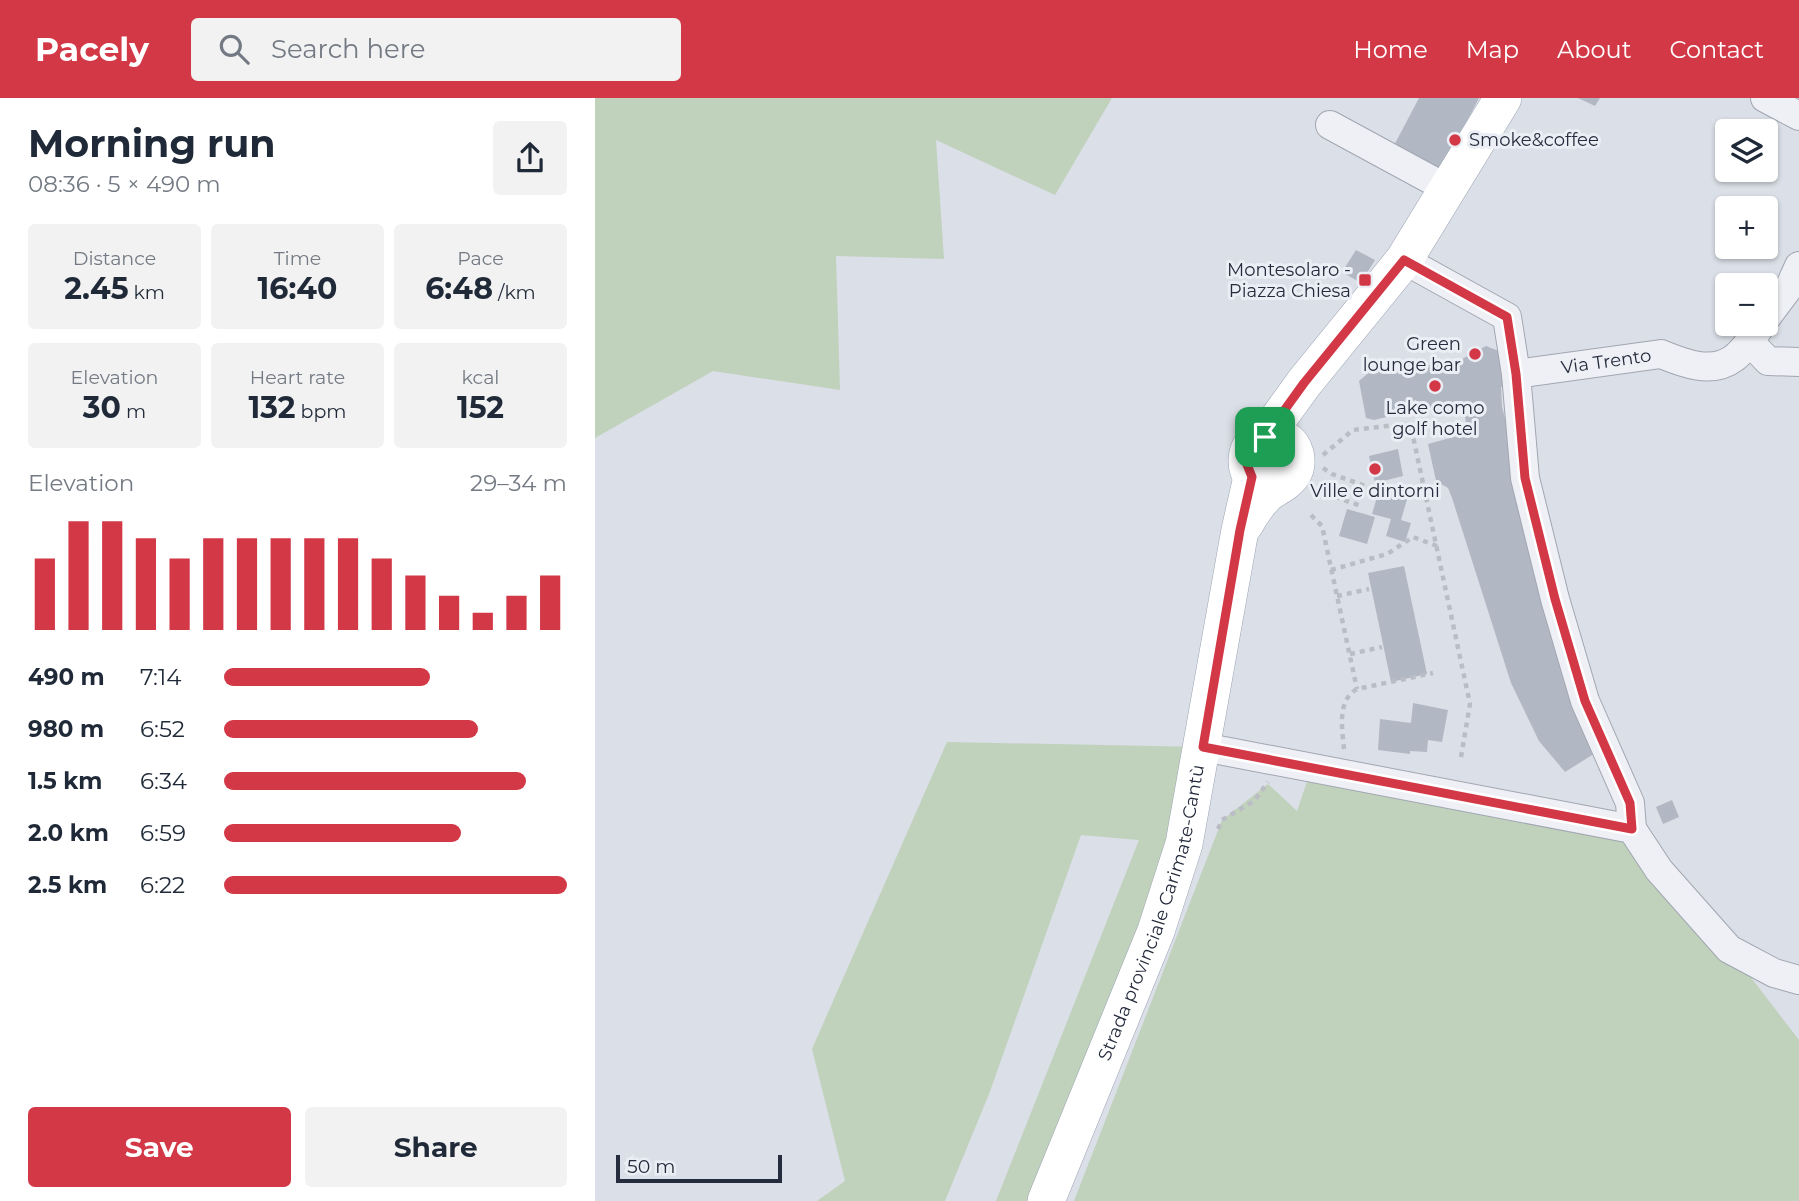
<!DOCTYPE html>
<html lang="en">
<head>
<meta charset="utf-8">
<style>
  body { margin:0; font-family:Montserrat,sans-serif; background:#f2f2f3; color:#1f2937; height:100vh; display:flex; flex-direction:column; font-size:26px; white-space:nowrap }
  * { box-sizing:border-box; margin:0 }
  p { font-size:23px; color:#747a83 }
  .icon { flex:none; width:38px; height:38px; fill:none; stroke:currentColor; stroke-width:2; stroke-linecap:round; stroke-linejoin:round }
  .map { position:relative; flex:1; overflow:hidden }
  .side { display:flex; flex-direction:column; background:#fff; width:595px }
  .side>* { flex:none }
  .buttons { position:absolute; left:1120px; top:21px; display:grid; gap:14px }
  .buttons a { display:grid; place-items:center; width:63px; height:63px; border-radius:7px; background:#fff; box-shadow:0 2px 5px #0004; font-size:35px }
  .scale { position:absolute; left:21px; bottom:18px; width:166px; box-sizing:border-box; padding-left:7px; border:4px solid #252c3d; border-top:0; font-size:19px; line-height:24px; white-space:nowrap; color:#252c3d; -webkit-text-stroke:5px #ebeef4; paint-order:stroke }
  .pin { position:absolute; display:grid; place-items:center; width:60px; height:60px; color:#fff; margin:-30px; border-radius:14px; box-shadow:0 4px 10px #0006 }
  .round { display:grid; place-items:center; flex:none; width:74px; height:74px; border-radius:7px; background:#f2f2f3 }
  .summary { display:flex; align-items:center; justify-content:space-between; height:119px; padding:0 28px }
  h1 { font-size:38px; font-weight:700; line-height:52px }
  .stats { display:grid; grid-template-columns:repeat(3,1fr); gap:10px; height:119px; padding:7px 28px }
  .stats div { display:grid; align-content:center; border-radius:7px; background:#f2f2f3; text-align:center }
  .stats b { font-size:30px; font-weight:700 }
  .stats small { font-size:19px; font-weight:400 }
  .stats p { font-size:19px }
  .chart { height:196px; padding:14px 28px }
  .chart p { display:flex; justify-content:space-between }
  .chart svg { width:100%; height:126px; margin-top:7px; stroke:#d33847; stroke-width:6 }
  .button { display:flex; gap:14px; margin-top:auto; padding:14px 28px }
  .button a { flex:1; height:80px; border-radius:7px; background:#d33847; color:#fff; font-size:28px; font-weight:700; line-height:80px; text-align:center }
  .button a+a { background:#f2f2f3; color:#1f2937 }
  ul { padding:0 28px; list-style:none; font-size:23px }
  li { display:grid; grid-template-columns:112px 84px 1fr; align-items:center; height:52px }
  li i { height:18px; border-radius:9px; background:#d33847 }
  header { display:flex; align-items:center; gap:42px; box-sizing:border-box; height:98px; padding:0 35px; background:#d33847; color:#fff }
  header strong { font-size:33px }
  nav { display:flex; gap:38px; margin-inline-start:auto; font-size:24px }
  .search { width:490px; height:63px; background:#f2f2f3; display:flex; align-items:center; gap:18px; box-sizing:border-box; padding:0 24px; border-radius:7px; color:#747a83; font-size:26px }
  main { display:flex; flex:1; min-height:0 }
  .map>svg:first-child { display:block }
  .green { fill:#c0d1bc }
  .building { fill:#b2b8c3 }
  .lines { fill:none; stroke-linecap:round; stroke-linejoin:round }
  .minor-casing { stroke:#a1a6b1; stroke-width:30 }
  .major-casing { stroke:#9aa3b3; stroke-width:38 }
  .path { stroke:#babdc5; stroke-width:4.5; stroke-dasharray:5 5; stroke-linecap:butt }
  .minor { stroke:#eef0f5; stroke-width:28 }
  .major { stroke:#fff; stroke-width:37 }
  .route-casing { stroke:#fff; stroke-width:14 }
  .route { stroke:#d33847; stroke-width:9 }
  .poi-dot { fill:#d33847; stroke:#ebeef4; stroke-width:2.5 }
  .labels { text-anchor:middle; dominant-baseline:central; stroke-width:6; stroke-linejoin:round; paint-order:stroke }
  .poi-label { font-size:18px; fill:#252c3d; stroke:#ebeef4; text-anchor:end }
  .street-label { font-size:18px; fill:#252c3d; stroke:#ebeef4 }
</style>
</head>
<body>
<header>
<strong>Pacely</strong>
<div class="search"><svg class="icon" aria-label="search" viewBox="0 0 24 24"><circle cx="10" cy="10" r="6"/><path d="M15 15l6 6"/></svg>Search here</div>
<nav><a>Home</a><a>Map</a><a>About</a><a>Contact</a></nav>
</header>
<main>
<section class="side">
<div class="summary"><div><h1>Morning run</h1><p>08:36 · 5 × 490 m</p></div><a class="round"><svg class="icon" aria-label="share" viewBox="0 0 24 24"><path d="M12 15V3M7 8l5-5 5 5M5 13v7h14v-7"/></svg></a></div>
<div class="stats">
<div><p>Distance</p><b>2.45<small> km</small></b></div>
<div><p>Time</p><b>16:40</b></div>
<div><p>Pace</p><b>6:48<small> /km</small></b></div>
</div>
<div class="stats">
<div><p>Elevation</p><b>30<small> m</small></b></div>
<div><p>Heart rate</p><b>132<small> bpm</small></b></div>
<div><p>kcal</p><b>152</b></div>
</div>
<div class="chart"><p><span>Elevation</span>29–34 m</p>
<svg viewBox="0 0 160 44" preserveAspectRatio="none"><path d="M5 44V19M15 44V6M25 44V6M35 44V12M45 44V19M55 44V12M65 44V12M75 44V12M85 44V12M95 44V12M105 44V19M115 44V25M125 44V32M135 44V38M145 44V32M155 44V25"/></svg>
</div>
<ul>
<li><b>490 m</b>7:14<i style="width:60%"></i></li>
<li><b>980 m</b>6:52<i style="width:74%"></i></li>
<li><b>1.5 km</b>6:34<i style="width:88%"></i></li>
<li><b>2.0 km</b>6:59<i style="width:69%"></i></li>
<li><b>2.5 km</b>6:22<i style="width:100%"></i></li>
</ul>
<div class="button"><a>Save</a><a>Share</a></div>
</section>
<div class="map">
<svg width="1204" height="1103" viewBox="0 0 1204 1103">
  <rect width="100%" height="100%" fill="#dbdfe7"/>
  <path class="green" d="M0,0H517L460,97L341,42L349,161L241,158L245,292L118,273L0,340Z
    M352,644L608,649L451,1103H401L544,742L486,737L394,996L350,1103H222L250,1083L217,951Z
    M717,669L1041,739L1134,851L1204,942V1103H479L627,722L673,686L702,713Z"/>
  <path class="building" d="M824,0H884L843,78L796,53Z
    M983,0H1005L1000,8Z
    M761,152L780,162L766,185L747,174Z
    M891,248L909,255L910,288L906,289L907,309L1002,654L970,674L944,643L916,585L857,400L853,390L841,383L833,346L873,335L867,303L824,312L821,302L807,306L809,315L779,322L771,320L764,283L778,271L801,272L865,262Z
    M803,351L808,378L780,385L774,358Z
    M785,389L813,398L806,422L816,425L810,444L791,438L796,421L777,416Z
    M752,411L780,419L772,446L744,438Z
    M809,468L832,576L796,584L773,475Z
    M818,605L853,612L847,644L833,642L832,654L815,653V656L783,652L785,621L816,625Z
    M1077,702L1084,719L1068,726L1061,709Z"/>
  <g class="lines">
    <g class="minor-casing">
      <g id="minor">
        <path d="M1170,0L1204,18"/>
        <path d="M735,27L853,91"/>
        <path d="M809,162L912,219L921,276L930,380L960,501L990,603L1035,705L1037,731"/>
        <path d="M1171,220L1195,188L1204,168"/>
        <path d="M1154,243L1173,263L1204,264"/>
        <path id="s1" d="M921,276L1066,256C1088,265 1117,277 1139,260C1150,252 1159,237 1167,226"/>
        <path d="M608,649L1037,731L1064,772L1134,851L1179,875L1204,882"/>
      </g>
    </g>
    <g class="major-casing">
      <g id="major">
        <path d="M670,339L709,285L809,162L908,0"/>
        <path d="M650,426C656,415 663,404 673,395C681,389 693,384 698,375C702,369 702,359 699,353C697,346 690,341 684,339C646,327 637,394 684,386"/>
        <path id="s2" d="M451,1103L561,833L589,746L645,432L657,379"/>
      </g>
    </g>
    <path class="path" d="M728,357L758,332L809,326L816,329L875,606L866,659
      M728,370L737,376L776,390
      M722,390L732,396L766,408
      M716,417L727,428L762,591
      M736,472L792,456L818,439L842,448
      M742,498L774,491
      M755,556L787,549
      M749,651C747,630 742,602 762,591L838,575
      M623,731L627,722L659,703L673,684"/>
    <use href="#minor" class="minor"/>
    <use href="#major" class="major"/>
  </g>
  <g class="lines">
    <g class="route-casing">
      <path id="route" d="M809,162L912,219L921,276L930,380L960,501L990,603L1035,705L1037,731L608,649L645,432L657,379L651,364L652,355L658,345L670,339L709,285Z"/>
    </g>
    <use href="#route" class="route"/>
  </g>
  <g class="poi-dot">
    <circle cx="860" cy="42" r="7"/>
    <rect x="763" y="175" width="14" height="14" rx="3.5"/>
    <circle cx="880" cy="256" r="7"/>
    <circle cx="840" cy="288" r="7"/>
    <circle cx="780" cy="371" r="7"/>
  </g>
  <g class="labels">
    <g class="poi-label">
      <text x="874" y="42" text-anchor="start">Smoke&amp;coffee</text>
      <text x="756" y="172">Montesolaro -<tspan x="756" dy="21">Piazza Chiesa</tspan></text>
      <text x="866" y="246">Green<tspan x="866" dy="21">lounge bar</tspan></text>
      <text x="840" y="310" text-anchor="middle">Lake como<tspan x="840" dy="21">golf hotel</tspan></text>
      <text x="780" y="393" text-anchor="middle">Ville e dintorni</text>
    </g>
    <g class="street-label">
      <text stroke="none"><textPath href="#s1" startOffset="91">Via Trento</textPath></text>
      <text stroke="none"><textPath href="#s2" startOffset="308">Strada provinciale Carimate-Cantù</textPath></text>
    </g>
  </g>
</svg>
<div class="buttons">
<a><svg class="icon" aria-label="layers" viewBox="0 0 24 24"><path d="M12 4l9 5-9 5-9-5zM3 14l9 5 9-5"/></svg></a>
<a>+</a>
<a>−</a>
</div>
<div class="scale">50 m</div>
<div class="pin" style="left:670px;top:339px;background:#1e9e55"><svg class="icon" aria-label="arrive" viewBox="0 0 24 24"><path d="M6 21V4h12l-3 4 3 4H6"/></svg></div>
</div>
</main>
</body>
</html>
